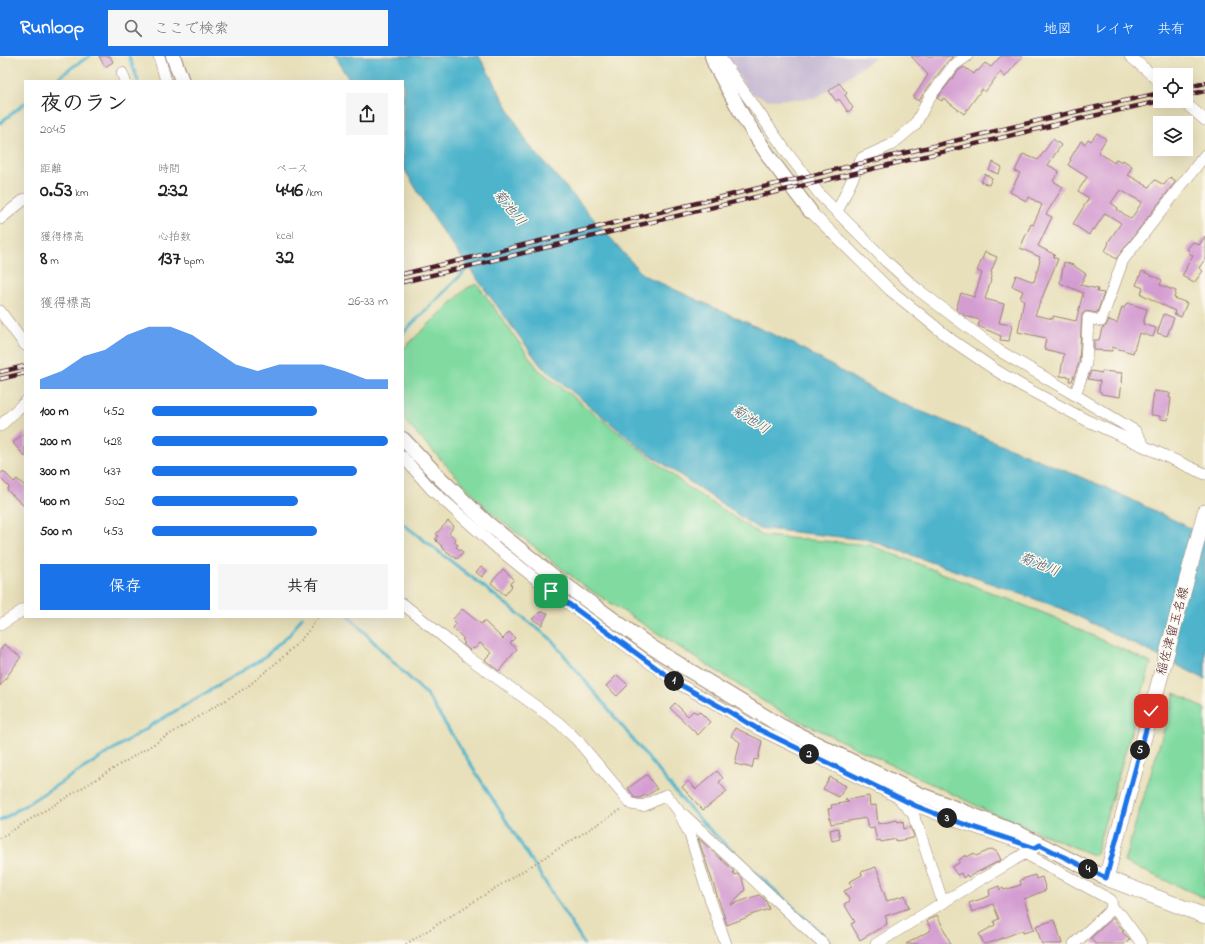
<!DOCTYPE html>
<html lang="ja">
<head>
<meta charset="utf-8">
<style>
  body { margin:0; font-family:"Indie Flower","Klee One",sans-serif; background:#f6f6f6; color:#222; height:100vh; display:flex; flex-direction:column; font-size:15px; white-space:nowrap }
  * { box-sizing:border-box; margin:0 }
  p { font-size:13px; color:#767676 }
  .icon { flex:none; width:22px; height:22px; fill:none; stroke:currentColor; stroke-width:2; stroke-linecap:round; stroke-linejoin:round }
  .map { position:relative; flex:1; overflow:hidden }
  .side { position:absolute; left:24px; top:24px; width:380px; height:538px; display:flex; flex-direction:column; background:#fff; border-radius:0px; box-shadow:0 4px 16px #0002 }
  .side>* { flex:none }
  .controls { position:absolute; left:1153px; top:12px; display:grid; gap:8px }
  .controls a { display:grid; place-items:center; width:40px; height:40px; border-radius:0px; background:#fff; box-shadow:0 4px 16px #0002; font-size:20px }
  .pin { position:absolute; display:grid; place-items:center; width:34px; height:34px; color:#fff; margin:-17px; border-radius:8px; box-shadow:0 2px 6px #0006 }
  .km { position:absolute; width:20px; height:20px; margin:-10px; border-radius:50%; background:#222; color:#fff; font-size:11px; line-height:20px; text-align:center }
  .round { display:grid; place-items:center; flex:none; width:42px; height:42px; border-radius:0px; background:#f6f6f6 }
  .head { display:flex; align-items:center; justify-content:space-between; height:68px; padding:0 16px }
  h1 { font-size:22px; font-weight:700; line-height:30px }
  .metrics { display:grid; grid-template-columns:repeat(3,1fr); gap:6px; height:68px; padding:4px 16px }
  .metrics div { display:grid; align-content:center }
  .metrics b { font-size:20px; font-weight:700 }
  .metrics small { font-size:11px; font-weight:400 }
  .metrics p { font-size:11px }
  .chart { height:112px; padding:8px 16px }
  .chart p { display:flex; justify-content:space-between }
  .chart svg { width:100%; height:72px; margin-top:4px; fill:#1a73e8; opacity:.7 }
  .primary-button { display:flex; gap:8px; margin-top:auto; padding:8px 16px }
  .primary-button a { flex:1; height:46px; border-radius:0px; background:#1a73e8; color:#fff; font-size:16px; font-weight:700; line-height:46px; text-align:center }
  .primary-button a+a { background:#f6f6f6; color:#222 }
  ul { padding:0 16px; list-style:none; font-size:13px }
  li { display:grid; grid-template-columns:64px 48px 1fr; align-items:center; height:30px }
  li i { height:10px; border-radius:5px; background:#1a73e8 }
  header { display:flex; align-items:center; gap:24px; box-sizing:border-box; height:56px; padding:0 20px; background:#1a73e8; color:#fff }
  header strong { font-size:19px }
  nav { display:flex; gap:22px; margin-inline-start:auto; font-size:14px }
  .search { width:280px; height:36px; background:#f6f6f6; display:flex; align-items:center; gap:10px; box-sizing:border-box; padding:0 14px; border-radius:0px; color:#767676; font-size:15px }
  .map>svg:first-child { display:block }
  .industrial { fill:#cbbfd5 }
  .green { fill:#81dba1; stroke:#667d66 }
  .water { fill:#4eb4cc; stroke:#4c6a7c }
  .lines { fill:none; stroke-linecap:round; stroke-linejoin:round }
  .stream { stroke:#4eb4cc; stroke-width:3 }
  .building { fill:#d49dd2; fill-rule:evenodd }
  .minor-casing { stroke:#998072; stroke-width:12 }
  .tertiary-casing { stroke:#998072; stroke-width:16 }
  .secondary-casing { stroke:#998072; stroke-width:16 }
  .path { stroke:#998072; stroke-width:2; stroke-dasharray:1 3; stroke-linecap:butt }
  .minor { stroke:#fff; stroke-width:11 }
  .tertiary { stroke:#fff; stroke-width:14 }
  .secondary { stroke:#fff; stroke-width:15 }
  .rail-casing { stroke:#4a1f2b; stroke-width:4.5 }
  .rail { stroke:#fbf7ec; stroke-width:3; stroke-dasharray:9; stroke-linecap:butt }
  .route-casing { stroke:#fff; stroke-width:8 }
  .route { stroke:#1a73e8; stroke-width:5 }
  .labels { text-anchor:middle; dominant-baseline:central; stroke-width:3; stroke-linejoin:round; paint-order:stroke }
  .street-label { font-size:13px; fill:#4a1f2b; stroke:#fbf7ec }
  .water-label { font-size:14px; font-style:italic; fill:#4c5b6b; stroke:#fbf7ec }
</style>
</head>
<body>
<header>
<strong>Runloop</strong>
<div class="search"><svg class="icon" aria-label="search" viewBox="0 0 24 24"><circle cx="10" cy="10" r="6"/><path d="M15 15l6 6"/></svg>ここで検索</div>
<nav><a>地図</a><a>レイヤ</a><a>共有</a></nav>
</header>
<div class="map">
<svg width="1205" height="888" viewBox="0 0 1205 888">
  <rect width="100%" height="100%" fill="#fbf7ec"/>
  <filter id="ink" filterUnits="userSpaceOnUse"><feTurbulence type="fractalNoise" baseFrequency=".025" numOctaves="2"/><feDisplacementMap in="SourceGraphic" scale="8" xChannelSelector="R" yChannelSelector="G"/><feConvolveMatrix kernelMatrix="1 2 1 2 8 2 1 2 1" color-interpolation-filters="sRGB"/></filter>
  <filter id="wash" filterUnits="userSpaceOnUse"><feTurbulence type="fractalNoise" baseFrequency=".012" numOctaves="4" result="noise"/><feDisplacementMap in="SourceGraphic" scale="16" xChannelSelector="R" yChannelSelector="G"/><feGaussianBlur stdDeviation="0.9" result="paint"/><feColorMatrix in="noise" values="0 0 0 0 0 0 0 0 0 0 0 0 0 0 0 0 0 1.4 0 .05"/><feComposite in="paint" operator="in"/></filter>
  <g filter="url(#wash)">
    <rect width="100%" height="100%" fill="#e8e0ba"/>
    <path class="industrial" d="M726,0H877L844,24L816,42L768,44L749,36Z"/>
    <path class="green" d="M477,228L538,313L689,432L763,480L870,489L1051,560L1151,607L1095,800L992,757L779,655L584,530L488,454L403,363V293L467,232Z
      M1175,637L1205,653V842L1124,806Z"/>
    <path class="water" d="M334,0H479L528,88L643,219L796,289L886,341L1105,431L1205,479V623L1063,553L869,484L757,472L642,393L541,310L440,172L403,111V25H350Z"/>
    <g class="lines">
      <path class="stream" d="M129,0L138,25
        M54,25L74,10L90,0
        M0,67L25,47
        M403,277L471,209
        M403,468L551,583L684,746L710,774L833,888
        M350,561L392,605L427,639L584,888
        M0,765L155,667L261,604L290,578L302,561"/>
    </g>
    <g id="blocks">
      <path class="building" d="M99,0H110L113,6L105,11Z
        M911,0H951L953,1L948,5L923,38L919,45L913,42L928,19Z
        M1001,0H1023L1005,21L1000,16L985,36L982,33L964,58L943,42L942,45L937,42L959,14L964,11L974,18L977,14L978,15L985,7L991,11Z
        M839,27L847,37L845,39L853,52L848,56L839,43L836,45L829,35Z
        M1097,77L1106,83L1098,96L1114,107L1116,103L1122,106L1123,104L1132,110L1128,119L1149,131L1155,124L1164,129L1170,121L1176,125L1116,203L1105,195L1109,187L1108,186L1121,167L1105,157L1094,174L1092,173L1089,179L1073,168L1089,142L1078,135L1087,121L1068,109L1071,104L1070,103L1081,85L1085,88L1088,83L1091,85ZM1120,134L1142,146L1131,163L1117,153L1118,152L1111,147Z
        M1053,83L1061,89L1048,109L1059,115L1053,125L1063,131L1046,158L1052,161L1038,190L1055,199L1053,201L1058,203L1035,259L1053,263V260L1076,265L1083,237L1060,227L1064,206L1073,209L1086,218L1080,229L1098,233L1097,236L1104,237L1097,257L1086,255L1082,258L1079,307L1072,325H1069L1070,321L1060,320L1064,298L1044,293L1046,282L1018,276L1024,244L1020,242L1023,235L1012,230L1016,219L1034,226L1040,204L1039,203L1040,201L1020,192L1031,168L1033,169L1042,149L1029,141L1026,145L1010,136L1020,117L1015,115L1023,98L1038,104Z
        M993,106L1002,111L998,118L989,114Z
        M985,118L992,122L989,129L981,126Z
        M1205,180V203L1199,212L1203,215L1194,227L1182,220L1187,211H1186L1193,200L1188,196L1189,195L1187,193L1193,186L1199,189Z
        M985,196L997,201L991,216L992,217L990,224H991L985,243L1004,248L999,267L1012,269L1009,285L1000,284L1001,280L978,270L980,264L965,260L956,253L961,237L974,241L982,217L977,215Z
        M1142,215L1162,224L1160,229L1176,235L1174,242L1187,247L1181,261L1174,258L1175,255L1141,238L1143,232L1136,229Z
        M1127,247L1147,253L1143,268L1156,272L1153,281L1139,277L1133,297L1112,291V295L1094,294V284H1099L1102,272L1106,270L1109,264L1117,267L1122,251L1124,252Z
        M1164,258L1174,262L1167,280L1157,277Z
        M1091,315L1102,317V315L1122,317L1121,326H1122L1120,341L1101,338V336L1099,335L1100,325L1088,323Z
        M1154,335L1170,337L1169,342H1171L1168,364L1160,363V360L1151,359Z
        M25,376V401L13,387Z
        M3,415L14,426L17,423L25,430V451L7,434L9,431L0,422V419Z
        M448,465L454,470L449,477L456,483L454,486L458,489L456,491L463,496L457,503L441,491L442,490L436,485L437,484L435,483L438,480L436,478Z
        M481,510L487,515L482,521L476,516Z
        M503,513L514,523L510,528L512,530L505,539L491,527Z
        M462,553L481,568L484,565L503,583L509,576L515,582L510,587L517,593L499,615L485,604L492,597L480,587L474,593L472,592L470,594L463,588L465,587L462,584L464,583L453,572L456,568L452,564Z
        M540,556L548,557L542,569L532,563Z
        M4,588L21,601L0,630V594Z
        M617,619L628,629L617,640L606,630Z
        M675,647L688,660L693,655L697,657L699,655L710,666L698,679L670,652Z
        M735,672L762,685L758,704L754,703L752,712L735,708L740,686L731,680Z
        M717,715L723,722L719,726L727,736L703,754L682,731L688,725L696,733Z
        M647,719L657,733L646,740L645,739L640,742H635L628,732L645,720Z
        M830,721L846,730L839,741L823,733Z
        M869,740L870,750L876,749L878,768L897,764L898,766L903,765L904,773L910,771L914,780L913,782L896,785V783L881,786L880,784L877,785L874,771L868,772L866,762L831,768L828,753L832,752L831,749L849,746L845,744Z
        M838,772L840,783L832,785L830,774Z
        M698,782L733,814L734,819L737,818L742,822L745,834L730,849L759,839L766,845L769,853L748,860V861L727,869Z
        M992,793L997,796L1001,804L968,821L967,819L963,822L961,817L957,819L952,811L959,807L960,803L966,799L967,801L974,797L976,800Z
        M876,811L883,829H881L887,845L905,839L909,852L885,860L887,864L886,865L887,868L860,884L851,868L855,866L844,848L850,845L844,835L852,831L849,826L862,819L861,816Z
        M1035,819L1036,823L1042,821L1046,834L1024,843L1034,874L1023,877V874L993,886L984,888L979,878L995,869L994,865L999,863L993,848L972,856L969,847L990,840L989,834L999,830L1000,834L1003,832L1004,834L1021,829L1020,824Z
        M937,859L951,888H906L931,874L927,865Z
        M1113,862L1124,875L1122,876L1130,883L1125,888H1095L1091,882Z
        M1054,864L1055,867H1056L1062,888H1042L1036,870Z"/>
    </g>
  </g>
  <g filter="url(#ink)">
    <use href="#blocks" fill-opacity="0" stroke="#998072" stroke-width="1"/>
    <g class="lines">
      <g class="minor-casing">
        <path id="minor" d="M159,0L166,25
          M719,0L788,98L821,140L887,206L917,233L998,294L1075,339L1135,375L1145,391
          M1130,0L1160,26
          M122,17L125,25
          M1183,45L1205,64
          M810,155L890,234L953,285L997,315L1024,331L1086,364L1205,418
          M837,156L862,102L891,89L915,69L929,42L954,9L967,0
          M0,163L25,143
          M0,255L25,289
          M1075,339L1086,308L1088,262L1101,265L1123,204L1205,99
          M0,370L25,346
          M403,401L431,433L497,492L551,535L677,627L730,656L756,672L916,750L949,763L1035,792
          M403,548L468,601L559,667L577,684L631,748L643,750L666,739L678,754L690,779L706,831L726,888
          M0,569L25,553
          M901,745L914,759L915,765L918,771L943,847
          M684,759L823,888
          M1026,798L1111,844L1112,853L1121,859L1142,888
          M876,888L950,842L1039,789
          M1074,888L1112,853"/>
      </g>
      <g class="tertiary-casing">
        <path id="tertiary" d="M173,0L182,25
          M712,0L715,9L744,62L772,105L810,155
          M403,383L441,423L486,466L553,520L650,590L682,610L781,670L851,705L919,738L1018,777L1106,822"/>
      </g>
      <g class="secondary-casing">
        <path id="secondary" d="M1205,456L1106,822L1205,860"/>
      </g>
      <path class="path" d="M0,782L247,631C272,610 301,589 318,561
        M406,888L622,753"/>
      <use href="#minor" class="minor"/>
      <use href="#tertiary" class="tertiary"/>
      <use href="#secondary" class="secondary"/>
      <g class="rail-casing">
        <path id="rail" d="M1186,32L1205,27
          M1186,39L1205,35
          M403,218L1074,56L1160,37
          M403,226L1075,64L1160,45
          M0,316L25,310
          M0,323L25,317"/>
      </g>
      <use href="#rail" class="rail"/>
    </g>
  </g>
  <g class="lines" filter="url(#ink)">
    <g class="route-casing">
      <path id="route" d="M551,535L677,627L730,656L756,672L916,750L949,763L1035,792L1040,789L1106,822L1151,655"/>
    </g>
    <use href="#route" class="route"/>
  </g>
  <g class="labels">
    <g class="street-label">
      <text transform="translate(1173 575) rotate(-75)">稲佐津留玉名線</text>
    </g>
    <g class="water-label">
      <text transform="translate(509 152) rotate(51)">菊池川</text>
      <text transform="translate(750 364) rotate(33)">菊池川</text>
      <text transform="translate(1039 509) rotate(22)">菊池川</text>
    </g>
  </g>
</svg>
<div class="controls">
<a><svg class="icon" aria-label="locate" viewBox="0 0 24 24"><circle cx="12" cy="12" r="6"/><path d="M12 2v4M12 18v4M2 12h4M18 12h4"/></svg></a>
<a><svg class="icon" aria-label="layers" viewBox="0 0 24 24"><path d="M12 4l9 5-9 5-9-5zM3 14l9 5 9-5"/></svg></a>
</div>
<div class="pin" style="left:551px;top:535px;background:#1e9e55"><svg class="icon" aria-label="arrive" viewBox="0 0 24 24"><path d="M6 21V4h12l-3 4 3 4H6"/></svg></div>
<div class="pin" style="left:1151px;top:655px;background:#d93025"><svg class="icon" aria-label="check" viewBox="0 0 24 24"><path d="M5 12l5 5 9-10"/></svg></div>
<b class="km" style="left:674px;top:625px">1</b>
<b class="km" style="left:809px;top:698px">2</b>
<b class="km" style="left:947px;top:762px">3</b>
<b class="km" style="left:1088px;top:813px">4</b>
<b class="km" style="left:1140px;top:694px">5</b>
<section class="side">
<div class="head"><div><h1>夜のラン</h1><p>20:45</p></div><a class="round"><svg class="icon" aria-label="share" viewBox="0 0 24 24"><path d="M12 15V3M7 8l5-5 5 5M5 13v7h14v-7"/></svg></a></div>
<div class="metrics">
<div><p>距離</p><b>0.53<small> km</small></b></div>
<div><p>時間</p><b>2:32</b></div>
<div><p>ペース</p><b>4:46<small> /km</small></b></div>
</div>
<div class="metrics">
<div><p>獲得標高</p><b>8<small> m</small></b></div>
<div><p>心拍数</p><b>137<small> bpm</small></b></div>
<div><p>kcal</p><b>32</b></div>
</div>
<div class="chart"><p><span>獲得標高</span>26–33 m</p>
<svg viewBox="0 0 160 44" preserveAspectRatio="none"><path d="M0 44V38L10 33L20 24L30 20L40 11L50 6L60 6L70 11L80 20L90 29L100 33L110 29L120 29L130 29L140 33L150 38L160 38V44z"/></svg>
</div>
<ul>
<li><b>100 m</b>4:52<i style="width:70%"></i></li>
<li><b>200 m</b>4:28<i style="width:100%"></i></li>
<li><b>300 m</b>4:37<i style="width:87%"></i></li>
<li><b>400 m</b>5:02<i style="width:62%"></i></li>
<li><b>500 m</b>4:53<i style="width:70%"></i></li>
</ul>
<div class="primary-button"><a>保存</a><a>共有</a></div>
</section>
</div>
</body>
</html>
